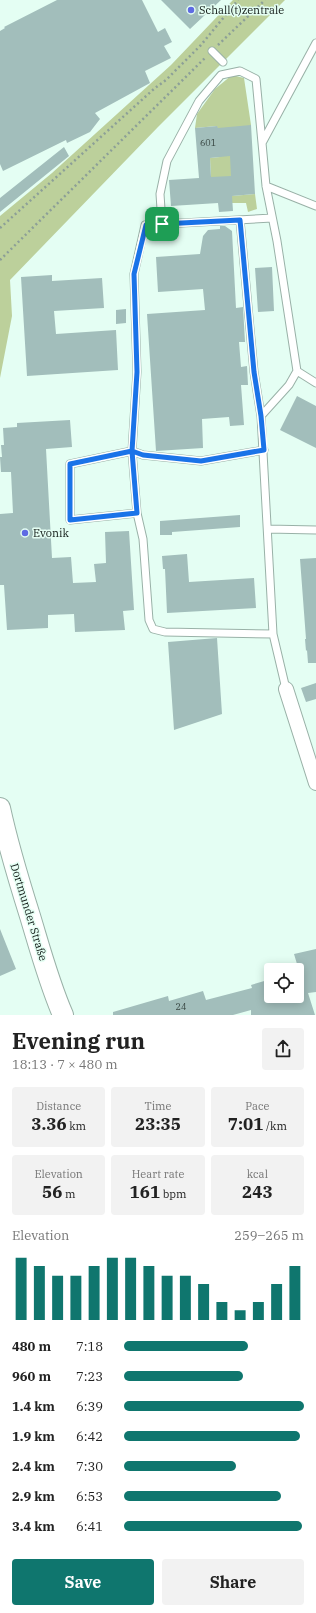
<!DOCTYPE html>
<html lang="en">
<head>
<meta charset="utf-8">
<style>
  body { margin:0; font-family:"IBM Plex Serif",serif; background:#f2f2f2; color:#222; height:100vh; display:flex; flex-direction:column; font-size:15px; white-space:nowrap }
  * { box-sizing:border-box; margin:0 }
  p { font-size:13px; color:#767676 }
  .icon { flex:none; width:22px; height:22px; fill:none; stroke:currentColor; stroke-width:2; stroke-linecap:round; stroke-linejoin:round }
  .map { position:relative; height:1015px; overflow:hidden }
  .drawer { display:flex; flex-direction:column; background:#fff; flex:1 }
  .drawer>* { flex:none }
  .fabs { position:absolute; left:264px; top:963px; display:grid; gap:8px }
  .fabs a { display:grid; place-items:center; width:40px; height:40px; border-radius:4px; background:#fff; box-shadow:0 2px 10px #0003; font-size:20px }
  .pin { position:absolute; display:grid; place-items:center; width:34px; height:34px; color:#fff; margin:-17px; border-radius:8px; box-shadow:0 2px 6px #0006 }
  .round { display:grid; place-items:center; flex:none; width:42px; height:42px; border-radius:4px; background:#f2f2f2 }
  .overview { display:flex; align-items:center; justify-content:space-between; height:68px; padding:0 12px }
  h1 { font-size:22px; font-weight:700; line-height:30px }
  .figures { display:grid; grid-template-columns:repeat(3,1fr); gap:6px; height:68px; padding:4px 12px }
  .figures div { display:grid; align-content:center; border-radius:4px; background:#f2f2f2; text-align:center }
  .figures b { font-size:17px; font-weight:700 }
  .figures small { font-size:11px; font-weight:400 }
  .figures p { font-size:11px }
  .chart { height:112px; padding:8px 12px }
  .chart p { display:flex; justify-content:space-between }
  .chart svg { width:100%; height:72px; margin-top:4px; stroke:#0f766e; stroke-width:6 }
  .primary-button { display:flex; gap:8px; margin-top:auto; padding:8px 12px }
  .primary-button a { flex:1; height:46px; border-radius:4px; background:#0f766e; color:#fff; font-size:16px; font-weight:700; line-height:46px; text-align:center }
  .primary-button a+a { background:#f2f2f2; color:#222 }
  ul { padding:0 12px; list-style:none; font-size:13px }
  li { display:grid; grid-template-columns:64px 48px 1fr; align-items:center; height:30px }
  li i { height:10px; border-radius:5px; background:#0f766e }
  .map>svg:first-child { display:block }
  .green { fill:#bcd09b }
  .building { fill:#a2bebb; fill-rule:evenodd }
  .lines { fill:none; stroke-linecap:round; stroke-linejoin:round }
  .lane-casing { stroke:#99b1a7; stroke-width:9 }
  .street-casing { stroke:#99b1a7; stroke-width:16 }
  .secondary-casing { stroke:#99b1a7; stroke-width:22 }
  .path { stroke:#8c9f97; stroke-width:2.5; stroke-dasharray:2 3; stroke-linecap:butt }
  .lane { stroke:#fff; stroke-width:7 }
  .street { stroke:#fff; stroke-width:14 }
  .secondary { stroke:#fff; stroke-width:20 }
  .route-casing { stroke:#fff; stroke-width:8 }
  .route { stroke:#1a73e8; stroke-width:5 }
  .poi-dot { fill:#5f6be3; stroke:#e4fef3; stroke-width:1.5 }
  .labels { text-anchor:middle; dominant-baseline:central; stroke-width:3; stroke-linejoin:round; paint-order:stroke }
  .number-label { font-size:9px; fill:#35433f }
  .poi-label { font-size:11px; fill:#111a16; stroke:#e4fef3; text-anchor:start }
  .street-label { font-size:11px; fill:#111a16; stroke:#e4fef3 }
</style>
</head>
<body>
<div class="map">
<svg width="316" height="1015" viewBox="0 0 316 1015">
  <rect width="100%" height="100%" fill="#e4fef3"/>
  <path class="green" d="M233,0H285L158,127L10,280L12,316L0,378V216L52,173L171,65Z
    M232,75L244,78L251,125L232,182L211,177L210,158L220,157L217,126L195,128L197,114L215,89Z
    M255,194L257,209L248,212L246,203H232V196Z"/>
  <path class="building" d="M57,0H142L158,32L165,28L172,42L164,46L171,58L145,71L150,83L95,113L100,119L90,132L67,143L66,140L3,171L0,164V31L5,28L4,27Z
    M161,0H221L190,29Z
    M251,125L255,194L232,196L233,211L219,212L218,203L171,206L169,180L199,178L195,128L217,126L218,128ZM230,156L231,176L211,177L210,158Z
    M64,147L69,156L0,212V198Z
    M220,226H225L232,231L236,308L243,307L245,342H239L241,367L247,366L248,385H241L244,425L230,426L229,417L202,419L203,448L156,451L147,314L205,310L203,289L158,292L156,257L200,254L203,236L208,230L220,229Z
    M272,267L274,311L258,312L255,268Z
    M52,275V281L102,278L104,308L54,311L56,334L116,330L118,370L27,376L21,277Z
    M126,309V323L116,324V310Z
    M297,396L316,406V448L280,430Z
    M70,420L72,447L46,449L52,558L71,557L73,583L96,582L94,564L106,563L105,532L129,531L134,610L123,611L125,630L75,632L74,614L48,615V628L7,630L4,585H0V514L13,513L11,472H1L0,457H2L1,445H4L3,428L17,427V423Z
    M240,515V527L172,532V535H160V521Z
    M187,554L189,582L254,578L256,608L167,613L165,569H163L162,556Z
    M316,558V663H308L307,650L306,651L305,639H306L300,559Z
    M217,638L222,714L174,730L168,642Z
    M316,683V699L306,702L301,688Z
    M0,929L16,969L0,976Z
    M316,949V992L308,993L315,1015H251V1010L233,1015H113V1012L168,996L169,1001L203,991L206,1000L252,988L251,985L271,979V996H297V964L294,954Z"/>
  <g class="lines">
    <g class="lane-casing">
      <path id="lane" d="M212,51L223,62
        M266,186L316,206
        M272,218L145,225L134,274L137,372L132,451L137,513L143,539L149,620L153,629L165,632L273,634
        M240,220L254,372L261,416
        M162,224L160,194L167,161L199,101L221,75L240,71L256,79L262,143
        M297,371L316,383
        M137,513L70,520V464L132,451L143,455L201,461L264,450
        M268,529L316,530
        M286,689L273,634L261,416L289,385L297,371L277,241L266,186L262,143L316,43"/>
    </g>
    <g class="street-casing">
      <path id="street" d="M286,689L316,783"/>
    </g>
    <g class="secondary-casing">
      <path id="secondary" d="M0,808C8,845 19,881 30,916C40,949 49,983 63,1015"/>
    </g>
    <path class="path" d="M218,45L265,0
      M0,228L155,88L166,80L201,45L238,0
      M0,260L206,57"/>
    <use href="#lane" class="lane"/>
    <use href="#street" class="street"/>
    <use href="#secondary" class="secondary"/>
  </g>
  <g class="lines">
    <g class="route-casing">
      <path id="route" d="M162,224L146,225L134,274L137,372L132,451L137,513L70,520V464L132,451L143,455L201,461L264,450L261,416L254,372L240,220L162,224"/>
    </g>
    <use href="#route" class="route"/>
  </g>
  <g class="poi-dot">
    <circle cx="191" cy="10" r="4"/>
    <circle cx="25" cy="533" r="4"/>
  </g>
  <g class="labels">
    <g class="number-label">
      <text x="208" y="142">601</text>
      <text x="181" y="1006">24</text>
    </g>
    <g class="poi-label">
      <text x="199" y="10">Schall(t)zentrale</text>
      <text x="33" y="533">Evonik</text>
    </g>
    <g class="street-label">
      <text transform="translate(29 912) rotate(73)">Dortmunder Straße</text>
    </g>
  </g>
</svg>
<div class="fabs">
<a><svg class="icon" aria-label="locate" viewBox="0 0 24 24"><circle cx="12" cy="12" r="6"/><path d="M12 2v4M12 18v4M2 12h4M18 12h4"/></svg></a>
</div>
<div class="pin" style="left:162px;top:224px;background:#1e9e55"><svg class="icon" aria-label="arrive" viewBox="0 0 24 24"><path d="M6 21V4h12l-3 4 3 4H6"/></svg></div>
</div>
<section class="drawer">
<div class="overview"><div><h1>Evening run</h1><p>18:13 · 7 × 480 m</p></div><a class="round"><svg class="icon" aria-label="share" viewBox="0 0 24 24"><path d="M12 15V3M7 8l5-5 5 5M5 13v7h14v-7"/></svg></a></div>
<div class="figures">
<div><p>Distance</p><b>3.36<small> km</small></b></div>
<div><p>Time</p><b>23:35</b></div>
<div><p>Pace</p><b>7:01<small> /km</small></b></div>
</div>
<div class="figures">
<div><p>Elevation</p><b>56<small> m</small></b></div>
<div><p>Heart rate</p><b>161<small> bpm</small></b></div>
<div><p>kcal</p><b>243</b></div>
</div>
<div class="chart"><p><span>Elevation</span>259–265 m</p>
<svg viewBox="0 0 160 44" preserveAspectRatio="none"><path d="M5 44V6M15 44V11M25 44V17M35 44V17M45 44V11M55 44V6M65 44V6M75 44V11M85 44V17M95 44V17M105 44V22M115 44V33M125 44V38M135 44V33M145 44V22M155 44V11"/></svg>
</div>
<ul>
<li><b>480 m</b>7:18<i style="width:69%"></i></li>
<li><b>960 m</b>7:23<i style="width:66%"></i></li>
<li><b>1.4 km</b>6:39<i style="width:100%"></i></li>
<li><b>1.9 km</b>6:42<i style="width:98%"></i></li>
<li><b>2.4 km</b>7:30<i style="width:62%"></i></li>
<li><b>2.9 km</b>6:53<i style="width:87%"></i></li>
<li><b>3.4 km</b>6:41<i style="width:99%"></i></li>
</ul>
<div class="primary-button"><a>Save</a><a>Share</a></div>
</section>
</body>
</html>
